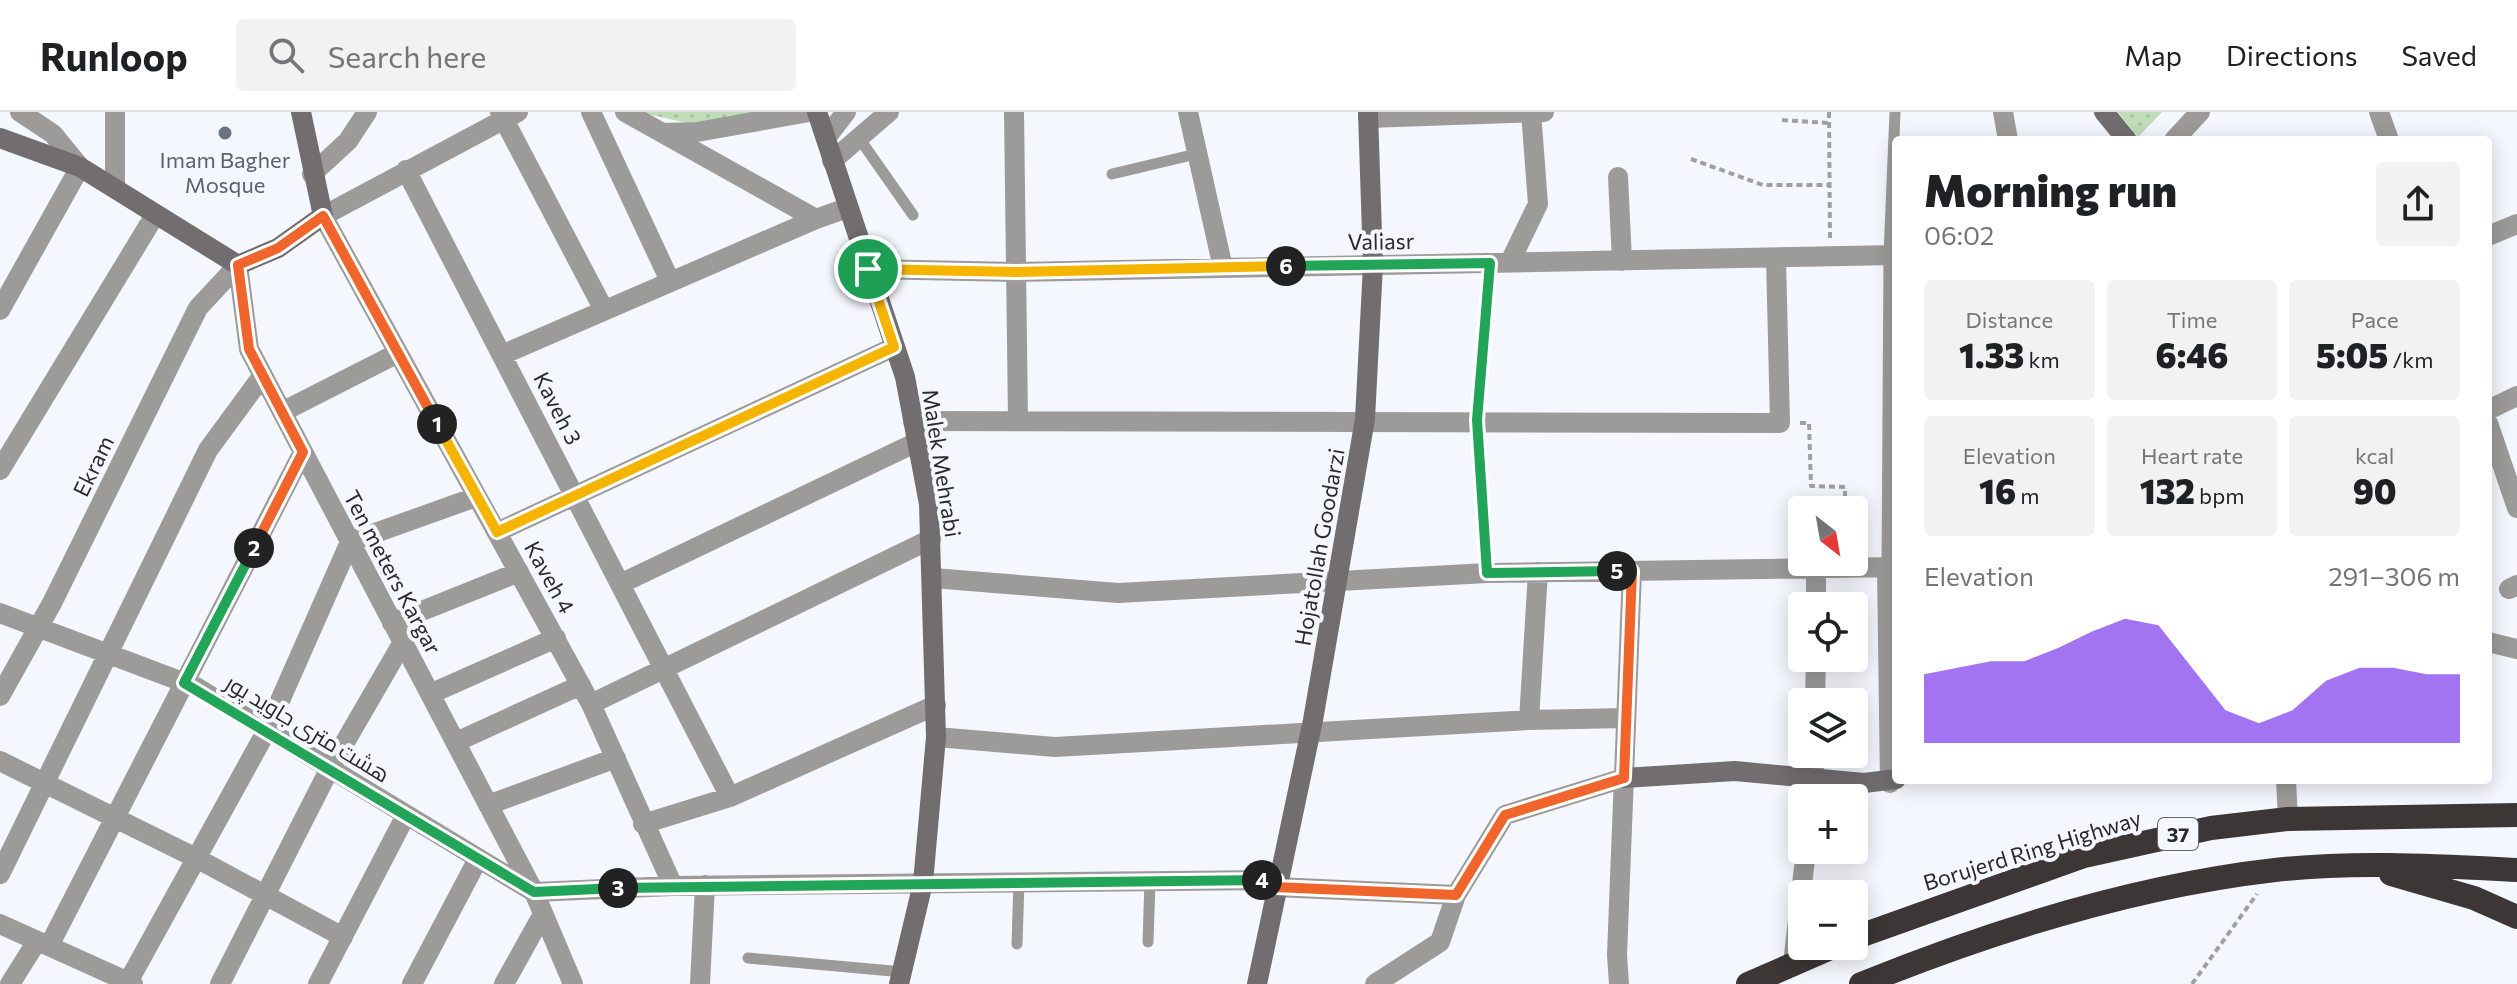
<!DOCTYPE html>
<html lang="en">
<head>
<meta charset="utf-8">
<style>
  body { margin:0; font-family:Commissioner,Cairo,sans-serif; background:#f2f2f2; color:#202124; height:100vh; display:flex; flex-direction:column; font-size:30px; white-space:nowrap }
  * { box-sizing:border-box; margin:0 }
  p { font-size:26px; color:#757577 }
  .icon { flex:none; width:44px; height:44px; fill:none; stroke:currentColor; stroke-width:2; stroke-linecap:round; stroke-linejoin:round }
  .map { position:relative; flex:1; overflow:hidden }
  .details { position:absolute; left:1892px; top:24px; width:600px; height:648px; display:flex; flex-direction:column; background:#fff; border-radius:8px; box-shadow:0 4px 20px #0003 }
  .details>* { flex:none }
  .needle { width:52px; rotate:149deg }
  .tools { position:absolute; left:1788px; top:384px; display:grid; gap:16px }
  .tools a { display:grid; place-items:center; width:80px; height:80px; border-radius:8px; background:#fff; box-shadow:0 4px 20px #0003; font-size:40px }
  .pin { position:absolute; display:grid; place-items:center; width:68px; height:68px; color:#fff; margin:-34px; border:4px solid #fff; border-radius:50%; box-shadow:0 2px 8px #0007 }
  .km { position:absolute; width:40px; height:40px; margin:-20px; border-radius:50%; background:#222; color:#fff; font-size:22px; line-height:40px; text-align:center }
  .round { display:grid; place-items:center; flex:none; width:84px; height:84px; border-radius:8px; background:#f2f2f2 }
  .head { display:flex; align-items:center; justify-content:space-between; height:136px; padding:0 32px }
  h1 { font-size:44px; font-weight:800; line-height:60px }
  .figures { display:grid; grid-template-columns:repeat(3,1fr); gap:12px; height:136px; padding:8px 32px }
  .figures div { display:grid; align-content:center; border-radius:8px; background:#f2f2f2; text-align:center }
  .figures b { font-size:34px; font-weight:800 }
  .figures small { font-size:22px; font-weight:400 }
  .figures p { font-size:22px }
  .chart { height:224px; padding:16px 32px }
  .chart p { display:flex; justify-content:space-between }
  .chart svg { width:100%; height:144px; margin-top:8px; fill:#7c3aed; opacity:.7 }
  header { display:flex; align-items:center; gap:48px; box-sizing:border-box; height:112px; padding:0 40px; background:#fff; border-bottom:2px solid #e0e0e0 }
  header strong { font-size:38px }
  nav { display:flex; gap:44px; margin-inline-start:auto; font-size:28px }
  .search { width:560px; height:72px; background:#f2f2f2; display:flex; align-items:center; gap:20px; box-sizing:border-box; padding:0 28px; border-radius:8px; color:#757577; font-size:30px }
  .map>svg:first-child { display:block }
  .park { fill:url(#park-dots) }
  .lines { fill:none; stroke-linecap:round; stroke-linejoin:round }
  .path { stroke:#9ea0a5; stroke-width:4; stroke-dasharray:6 4; stroke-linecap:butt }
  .lane { stroke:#9d9a9a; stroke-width:11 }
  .street { stroke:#9d9a9a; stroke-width:20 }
  .secondary { stroke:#726e6f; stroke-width:20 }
  .highway { stroke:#3c3637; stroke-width:24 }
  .split-1-casing { stroke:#fff; stroke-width:16 }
  .split-2-casing { stroke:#fff; stroke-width:16 }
  .split-3-casing { stroke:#fff; stroke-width:16 }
  .split-4-casing { stroke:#fff; stroke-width:16 }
  .split-5-casing { stroke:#fff; stroke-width:16 }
  .split-6-casing { stroke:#fff; stroke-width:16 }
  .split-7-casing { stroke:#fff; stroke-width:16 }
  .split-1 { stroke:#f5b400; stroke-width:10 }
  .split-2 { stroke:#f0652b; stroke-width:10 }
  .split-3 { stroke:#22a559; stroke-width:10 }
  .split-4 { stroke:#22a559; stroke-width:10 }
  .split-5 { stroke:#f0652b; stroke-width:10 }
  .split-6 { stroke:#22a559; stroke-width:10 }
  .split-7 { stroke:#f5b400; stroke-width:10 }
  .worship-dot { fill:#6b7280; stroke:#f4f7fd; stroke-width:3 }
  .labels { text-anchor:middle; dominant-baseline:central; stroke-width:8; stroke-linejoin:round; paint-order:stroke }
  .shield { fill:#f4f7fd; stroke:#66686b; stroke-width:2 }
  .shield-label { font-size:20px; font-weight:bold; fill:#292a2c }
  .worship-label { font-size:22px; fill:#5b616d; stroke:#f4f7fd }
  .street-label { font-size:22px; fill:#292a2c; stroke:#f4f7fd }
</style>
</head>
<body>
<header>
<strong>Runloop</strong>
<div class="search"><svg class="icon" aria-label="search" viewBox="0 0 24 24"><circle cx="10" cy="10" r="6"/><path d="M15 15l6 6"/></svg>Search here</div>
<nav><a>Map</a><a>Directions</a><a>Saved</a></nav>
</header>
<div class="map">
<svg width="2517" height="872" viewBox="0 0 2517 872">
  <defs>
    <pattern id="park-dots" width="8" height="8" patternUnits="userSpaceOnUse" patternTransform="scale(2)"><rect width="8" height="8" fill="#c0dcb8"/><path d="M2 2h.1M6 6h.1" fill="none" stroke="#a5bd9e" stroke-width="1.8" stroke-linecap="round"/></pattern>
  </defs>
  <rect width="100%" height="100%" fill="#f4f7fd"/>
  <path class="park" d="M638,0H779L692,12Z
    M2118,0H2162L2138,25Z"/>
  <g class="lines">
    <path class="path" d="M1829,0L1830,126
      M1782,8L1829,11
      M1691,47L1763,73H1829
      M1478,291L1488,172
      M1800,311H1809L1811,374L1845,375V398
      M1479,332L1486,442
      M2192,872L2257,782"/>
    <path class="lane" d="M859,26L913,103
      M1112,62L1196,42
      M1887,455L1889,143L1895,0
      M1148,830L1150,769
      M1017,832L1019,770
      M748,846L903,860"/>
    <path class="street" d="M500,0L604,198
      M518,0L323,104L591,592L673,774
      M591,0L670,169
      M625,0L816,107L847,96
      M1014,0L1018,308
      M1188,0L1223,156
      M2003,0L2008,28
      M2379,0L2389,28
      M1368,6L1544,0
      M663,21L697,20L809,0
      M826,26L846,0
      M2174,28L2200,0
      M832,49L889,0
      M406,58L730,685
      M312,62L348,29L367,0
      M1618,65L1622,149
      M115,75V0
      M2488,124L2517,112
      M1510,150L1538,92L1531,0
      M238,153L249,237L534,780L573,872
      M868,157L1016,160L1896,143
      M0,198L80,55L53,22L20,0
      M504,242L816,107
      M2488,298L2517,284
      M282,300L398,241
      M913,309L1780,311L1776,147
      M2488,311L2517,396
      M0,358L155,103
      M497,420L894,235
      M1887,455L1890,671
      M933,466L1118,481L1487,461L1896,455
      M622,471L917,330
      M2509,477L2517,473
      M1816,494V456
      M0,501L196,575L534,780
      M392,511L519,460
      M2488,530L2517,537
      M430,582L556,526
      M0,584L52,491L198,196L238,153
      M1815,590L1816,546
      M591,592L931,427
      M1529,608L1538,460
      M936,625L1055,635L1529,608L1626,606
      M456,630L581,573
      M0,649L196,746L343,825
      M2286,668L2288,707
      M1812,686L1815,642
      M488,693L616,646
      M643,712L730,685L936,593
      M0,762L208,338L263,263
      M1275,775L1456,783
      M534,780L673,774L1277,768
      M0,812L133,872
      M49,834L303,340
      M1793,852L1806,738
      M128,870L267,618L350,430L476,385
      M10,872L37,829
      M220,872L330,656L403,530
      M318,872L406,703
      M412,872L478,747
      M504,872L543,802
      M700,872L705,773
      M1375,872L1440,830L1456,783L1505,703L1624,666
      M1619,872L1617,843L1632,459"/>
    <path class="secondary" d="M817,0L905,265L929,392L936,625L923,771L899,872
      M2104,0L2127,28
      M0,26L80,55L238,153L278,136L323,104L301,0
      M1624,666L1735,659L1864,671L1896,667
      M1257,872L1313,608L1365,307L1373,153L1368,0"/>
    <path class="highway" d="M2391,762L2474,786L2517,805
      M1854,826L2084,744L2211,716L2288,707L2517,703
      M1748,872L1835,834
      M1861,872C1992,819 2134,774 2275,758C2355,749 2437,754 2517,758"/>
  </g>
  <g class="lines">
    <g class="split-1-casing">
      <path id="split-1" d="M437,312L497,420L894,235L868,157"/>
    </g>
    <g class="split-2-casing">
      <path id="split-2" d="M254,436L303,340L249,237L238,153L278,136L323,104L437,312"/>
    </g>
    <g class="split-3-casing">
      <path id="split-3" d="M254,436L184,571L534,780L618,776"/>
    </g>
    <g class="split-4-casing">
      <path id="split-4" d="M618,776L1262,768"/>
    </g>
    <g class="split-5-casing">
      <path id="split-5" d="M1262,768H1277L1275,775L1456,783L1505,703L1624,666L1632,459H1617"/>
    </g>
    <g class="split-6-casing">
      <path id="split-6" d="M1286,154L1490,151L1477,308L1487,461L1617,459"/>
    </g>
    <g class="split-7-casing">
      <path id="split-7" d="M868,157L1016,160L1286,154"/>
    </g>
    <use href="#split-1" class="split-1"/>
    <use href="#split-2" class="split-2"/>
    <use href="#split-3" class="split-3"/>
    <use href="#split-4" class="split-4"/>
    <use href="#split-5" class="split-5"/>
    <use href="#split-6" class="split-6"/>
    <use href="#split-7" class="split-7"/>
  </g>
  <circle class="worship-dot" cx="225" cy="21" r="8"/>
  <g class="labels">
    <rect class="shield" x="2158" y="706" width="40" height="32" rx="6"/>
    <g class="shield-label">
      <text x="2178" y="722">37</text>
    </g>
    <g class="worship-label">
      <text x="225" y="47">Imam Bagher<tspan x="225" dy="25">Mosque</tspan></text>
    </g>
    <g class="street-label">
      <text transform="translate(1381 129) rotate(-1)">Valiasr</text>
      <text transform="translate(558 296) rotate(63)">Kaveh 3</text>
      <text transform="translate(942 351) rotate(81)">Malek Mehrabi</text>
      <text transform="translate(93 354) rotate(-64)">Ekram</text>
      <text transform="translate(1319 435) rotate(-80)">Hojatollah Goodarzi</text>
      <text transform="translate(393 460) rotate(62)">Ten meters Kargar</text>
      <text transform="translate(550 465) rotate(61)">Kaveh 4</text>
      <text transform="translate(308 616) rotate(31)">هشت متری جاوید پور</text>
      <text transform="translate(2032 738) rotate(-17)">Borujerd Ring Highway</text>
    </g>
  </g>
</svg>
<div class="tools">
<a><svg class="needle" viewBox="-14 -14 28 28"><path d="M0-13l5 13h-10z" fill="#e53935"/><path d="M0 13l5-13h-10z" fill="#757577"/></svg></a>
<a><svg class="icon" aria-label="locate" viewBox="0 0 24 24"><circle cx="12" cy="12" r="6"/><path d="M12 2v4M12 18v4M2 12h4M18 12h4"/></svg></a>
<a><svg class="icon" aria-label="layers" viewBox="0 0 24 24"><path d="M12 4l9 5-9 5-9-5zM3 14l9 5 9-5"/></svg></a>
<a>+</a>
<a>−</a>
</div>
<div class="pin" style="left:868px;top:157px;background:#1e9e55"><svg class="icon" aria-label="arrive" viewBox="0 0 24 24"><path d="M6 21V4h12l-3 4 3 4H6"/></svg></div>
<b class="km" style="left:437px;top:312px">1</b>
<b class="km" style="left:254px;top:436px">2</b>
<b class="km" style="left:618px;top:776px">3</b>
<b class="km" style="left:1262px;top:768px">4</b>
<b class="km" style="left:1617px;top:459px">5</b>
<b class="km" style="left:1286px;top:154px">6</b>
<section class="details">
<div class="head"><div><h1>Morning run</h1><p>06:02</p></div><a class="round"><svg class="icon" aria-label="share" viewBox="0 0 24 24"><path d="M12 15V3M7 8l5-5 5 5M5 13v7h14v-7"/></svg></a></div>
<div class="figures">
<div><p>Distance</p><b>1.33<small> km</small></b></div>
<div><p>Time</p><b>6:46</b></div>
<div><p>Pace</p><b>5:05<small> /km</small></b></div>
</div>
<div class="figures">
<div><p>Elevation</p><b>16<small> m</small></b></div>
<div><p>Heart rate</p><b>132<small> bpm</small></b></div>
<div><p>kcal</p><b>90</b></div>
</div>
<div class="chart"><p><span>Elevation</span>291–306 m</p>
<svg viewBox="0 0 160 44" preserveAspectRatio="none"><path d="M0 44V23L10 21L20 19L30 19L40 15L50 10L60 6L70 8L80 21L90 34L100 38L110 34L120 25L130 21L140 21L150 23L160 23V44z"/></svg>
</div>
</section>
</div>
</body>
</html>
